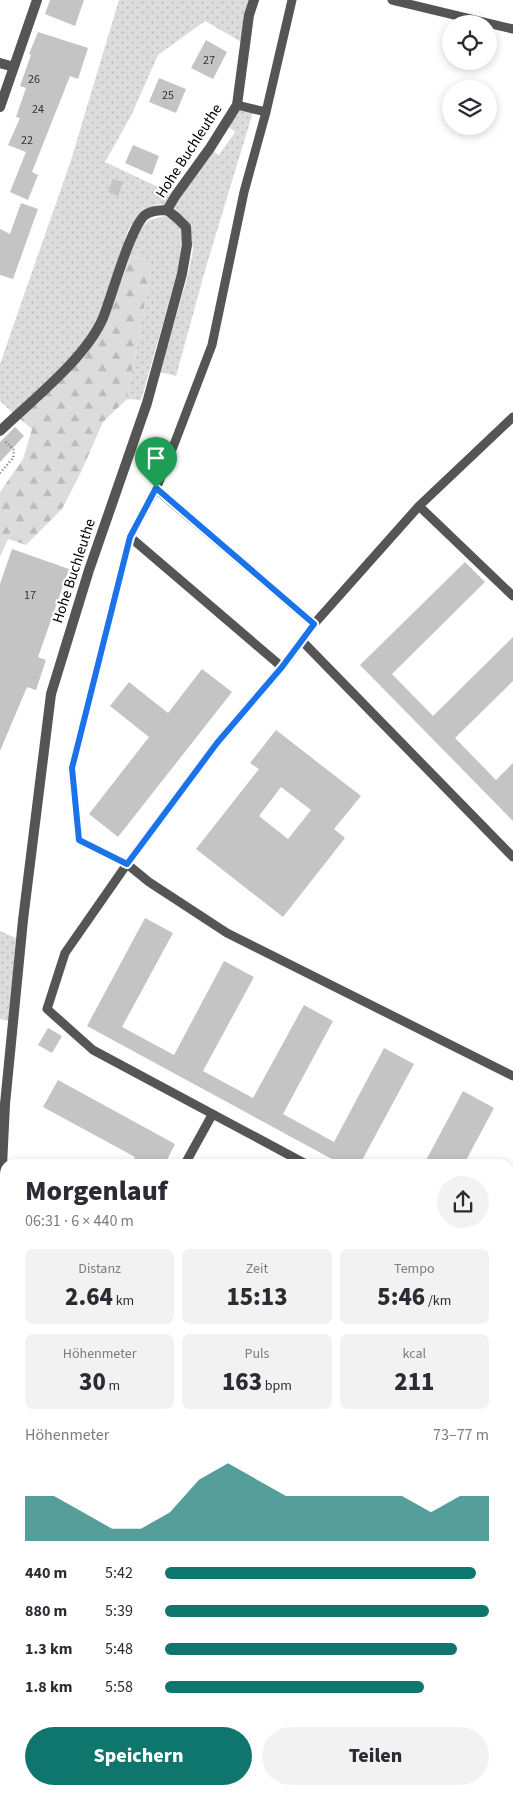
<!DOCTYPE html>
<html lang="de">
<head>
<meta charset="utf-8">
<style>
  body { margin:0; font-family:"Source Sans 3",sans-serif; background:#f2f2f3; color:#2b2b33; height:100vh; display:flex; flex-direction:column; font-size:19px; white-space:nowrap }
  * { box-sizing:border-box; margin:0 }
  p { font-size:16px; color:#7c7c81 }
  .icon { flex:none; width:28px; height:28px; fill:none; stroke:currentColor; stroke-width:2; stroke-linecap:round; stroke-linejoin:round }
  .map { position:relative; flex:1; overflow:hidden }
  .sheet { position:absolute; left:0px; top:1159px; width:514px; height:636px; display:flex; flex-direction:column; background:#fff; border-radius:15px 15px 0 0; box-shadow:0 2px 8px #0003 }
  .sheet>* { flex:none }
  .fabs { position:absolute; left:442px; top:15px; display:grid; gap:10px }
  .fabs a { display:grid; place-items:center; width:55px; height:55px; border-radius:50%; background:#fff; box-shadow:0 2px 8px #0003; font-size:25px }
  .pin { position:absolute; display:grid; place-items:center; width:42px; height:42px; color:#fff; margin:-51px -21px; border-radius:50% 50% 50% 0; rotate:-45deg; box-shadow:0 0 5px #0007 }
  .pin .icon { rotate:45deg }
  .round { display:grid; place-items:center; flex:none; width:52px; height:52px; border-radius:26px; background:#f2f2f3 }
  .head { display:flex; align-items:center; justify-content:space-between; height:85px; padding:0 25px }
  h1 { font-size:28px; font-weight:800; line-height:38px }
  .stats { display:grid; grid-template-columns:repeat(3,1fr); gap:8px; height:85px; padding:5px 25px }
  .stats div { display:grid; align-content:center; border-radius:8px; background:#f2f2f3; text-align:center }
  .stats b { font-size:25px; font-weight:800 }
  .stats small { font-size:14px; font-weight:400 }
  .stats p { font-size:14px }
  .chart { height:140px; padding:10px 25px }
  .chart p { display:flex; justify-content:space-between }
  .chart svg { width:100%; height:90px; margin-top:5px; fill:#0f766e; opacity:.7 }
  .cta { display:flex; gap:10px; margin-top:auto; padding:10px 25px }
  .cta a { flex:1; height:58px; border-radius:30px; background:#0f766e; color:#fff; font-size:20px; font-weight:800; line-height:58px; text-align:center }
  .cta a+a { background:#f2f2f3; color:#2b2b33 }
  ul { padding:0 25px; list-style:none; font-size:16px }
  li { display:grid; grid-template-columns:80px 60px 1fr; align-items:center; height:38px }
  li i { height:12px; border-radius:6px; background:#0f766e }
  .map>svg:first-child { display:block }
  .grass { fill:url(#grass-dots) }
  .forest { fill:url(#forest-firs) }
  .lines { fill:none; stroke-linecap:round; stroke-linejoin:round }
  .stream { stroke:#a3a3a3; stroke-width:4.5 }
  .building { fill:#c4c4c4; fill-rule:evenodd }
  .path { stroke:#777; stroke-width:2.5; stroke-dasharray:1 2.5; stroke-linecap:butt }
  .lane { stroke:#555; stroke-width:9 }
  .street { stroke:#555; stroke-width:10 }
  .secondary { stroke:#222; stroke-width:10 }
  .route-casing { stroke:#fff; stroke-width:10 }
  .route { stroke:#1a73e8; stroke-width:6 }
  .labels { text-anchor:middle; dominant-baseline:central; stroke-width:4; stroke-linejoin:round; paint-order:stroke }
  .number-label { font-size:12px; fill:#313131 }
  .street-label { font-size:15px; fill:#000; stroke:#fff }
</style>
</head>
<body>
<div class="map">
<svg width="513" height="1794" viewBox="0 0 513 1794">
  <defs>
    <pattern id="grass-dots" width="8" height="8" patternUnits="userSpaceOnUse" patternTransform="scale(1.25)"><rect width="8" height="8" fill="#dcdcdc"/><path d="M2 2h.1M6 6h.1" fill="none" stroke="#bbb" stroke-width="1.8" stroke-linecap="round"/></pattern>
    <pattern id="forest-firs" width="22" height="20" patternUnits="userSpaceOnUse" patternTransform="scale(1.25)"><rect width="22" height="20" fill="#dcdcdc"/><path d="M5 1l3.5 6h-7zM16 11l3.5 6h-7z" fill="#bbb"/></pattern>
  </defs>
  <rect width="100%" height="100%" fill="#fff"/>
  <path class="grass" d="M119,0H251L243,43L205,21L158,55L131,116L105,162L171,193L164,205L159,204L142,210L128,230L103,305L94,327L78,352L13,413L0,401V364L71,160Z
    M238,108L253,112L206,267L176,376L160,372L188,275L193,250L190,225L174,208L211,150L219,155L235,132L227,126Z
    M165,216L174,222L181,229L183,245L177,274L141,400L127,399L151,270L136,256L127,265L138,232L149,220Z
    M0,931L16,938L9,1021L0,1019Z
    M513,1673V1730L509,1732V1675Z
    M223,1790H364L354,1794H213Z"/>
  <path class="forest" d="M136,256L151,270L127,399L103,422L81,472L62,509L26,545L8,539L0,557V492L23,459L32,429L19,418L110,311L127,265Z"/>
  <g class="lines">
    <path class="stream" d="M509,1684L513,1682
      M232,1794L243,1790"/>
  </g>
  <path class="building" d="M50,0H84L75,26L45,14Z
    M38,32L88,48L78,79L70,76L32,172L38,175L28,200L10,192L26,152L8,145L20,118L16,117L26,88L20,86L31,55L29,54Z
    M206,40L227,52L213,79L191,68Z
    M159,78L186,89L176,113L149,102Z
    M133,145L159,156L152,175L125,163Z
    M113,179L123,182L118,196L108,192Z
    M21,203L38,209L13,279L0,275V229L10,234Z
    M15,427L24,436L0,462V442Z
    M12,549L69,569L38,657L46,660L36,690L27,687L0,751V584Z
    M465,562L485,582L392,674L433,716L513,637V681L455,738L496,780L513,763V821L360,665Z
    M202,669L232,692L118,837L89,814L149,737L110,706L129,682L168,713Z
    M276,730L361,796L334,829L345,838L283,917L196,849L259,769L250,763ZM281,787L311,810L288,839L259,816Z
    M145,918L173,933L122,1027L174,1055L224,961L254,977L203,1071L253,1098L304,1005L333,1021L283,1114L334,1142L384,1048L414,1064L360,1164H341L87,1026Z
    M48,1028L62,1036L52,1053L38,1045Z
    M58,1080L175,1144L165,1164H131L135,1157L43,1107Z
    M463,1091L494,1108L464,1164H424Z"/>
  <g class="lines">
    <path class="path" d="M0,473L13,458L14,450L4,440
      M509,1470L513,1468
      M509,1670L513,1668
      M123,1794L133,1790
      M199,1794L209,1790"/>
    <path class="lane" d="M292,0L266,112L244,192L212,345L175,442L156,489L130,537L72,768L79,840L127,864L149,882L227,933L513,1076
      M392,0L513,29
      M237,105L266,112
      M156,489L314,624
      M419,506L513,596
      M130,537L282,667
      M302,641L513,857
      M185,1164L212,1115
      M306,1164L93,1050L47,1009L65,953L127,864L217,743L282,667L314,624L419,506L513,417
      M0,1214L5,1213
      M509,1266L513,1268
      M0,1275L5,1272
      M0,1676L5,1674"/>
    <path class="street" d="M0,63L14,67
      M0,107L37,0
      M167,210L176,195L210,148L237,105L249,15L254,0
      M0,431C32,400 86,358 103,318C112,296 130,228 145,215C150,211 161,210 167,210
      M5,1189L2,1166L5,1104L23,920L51,694L89,570L147,403L182,274L187,245L186,227L177,218L167,210
      M509,1604L513,1602
      M503,1794L513,1790"/>
    <path class="secondary" d="M509,1654L513,1652
      M157,1794L167,1790"/>
  </g>
  <g class="lines">
    <g class="route-casing">
      <path id="route" d="M156,488L314,624L282,667L217,743L127,864L79,840L72,768L130,537Z"/>
    </g>
    <use href="#route" class="route"/>
  </g>
  <g class="labels">
    <g class="number-label">
      <text x="209" y="60">27</text>
      <text x="34" y="79">26</text>
      <text x="168" y="95">25</text>
      <text x="38" y="109">24</text>
      <text x="27" y="140">22</text>
      <text x="30" y="595">17</text>
    </g>
    <g class="street-label">
      <text transform="translate(189 151) rotate(-57)">Hohe Buchleuthe</text>
      <text transform="translate(74 571) rotate(-72)">Hohe Buchleuthe</text>
    </g>
  </g>
</svg>
<div class="fabs">
<a><svg class="icon" aria-label="locate" viewBox="0 0 24 24"><circle cx="12" cy="12" r="6"/><path d="M12 2v4M12 18v4M2 12h4M18 12h4"/></svg></a>
<a><svg class="icon" aria-label="layers" viewBox="0 0 24 24"><path d="M12 4l9 5-9 5-9-5zM3 14l9 5 9-5"/></svg></a>
</div>
<div class="pin" style="left:156px;top:488px;background:#1e9e55"><svg class="icon" aria-label="arrive" viewBox="0 0 24 24"><path d="M6 21V4h12l-3 4 3 4H6"/></svg></div>
<section class="sheet">
<div class="head"><div><h1>Morgenlauf</h1><p>06:31 · 6 × 440 m</p></div><a class="round"><svg class="icon" aria-label="share" viewBox="0 0 24 24"><path d="M12 15V3M7 8l5-5 5 5M5 13v7h14v-7"/></svg></a></div>
<div class="stats">
<div><p>Distanz</p><b>2.64<small> km</small></b></div>
<div><p>Zeit</p><b>15:13</b></div>
<div><p>Tempo</p><b>5:46<small> /km</small></b></div>
</div>
<div class="stats">
<div><p>Höhenmeter</p><b>30<small> m</small></b></div>
<div><p>Puls</p><b>163<small> bpm</small></b></div>
<div><p>kcal</p><b>211</b></div>
</div>
<div class="chart"><p><span>Höhenmeter</span>73–77 m</p>
<svg viewBox="0 0 160 44" preserveAspectRatio="none"><path d="M0 44V22L10 22L20 30L30 38L40 38L50 30L60 14L70 6L80 14L90 22L100 22L110 22L120 22L130 22L140 30L150 22L160 22V44z"/></svg>
</div>
<ul>
<li><b>440 m</b>5:42<i style="width:96%"></i></li>
<li><b>880 m</b>5:39<i style="width:100%"></i></li>
<li><b>1.3 km</b>5:48<i style="width:90%"></i></li>
<li><b>1.8 km</b>5:58<i style="width:80%"></i></li>
</ul>
<div class="cta"><a>Speichern</a><a>Teilen</a></div>
</section>
</div>
</body>
</html>
